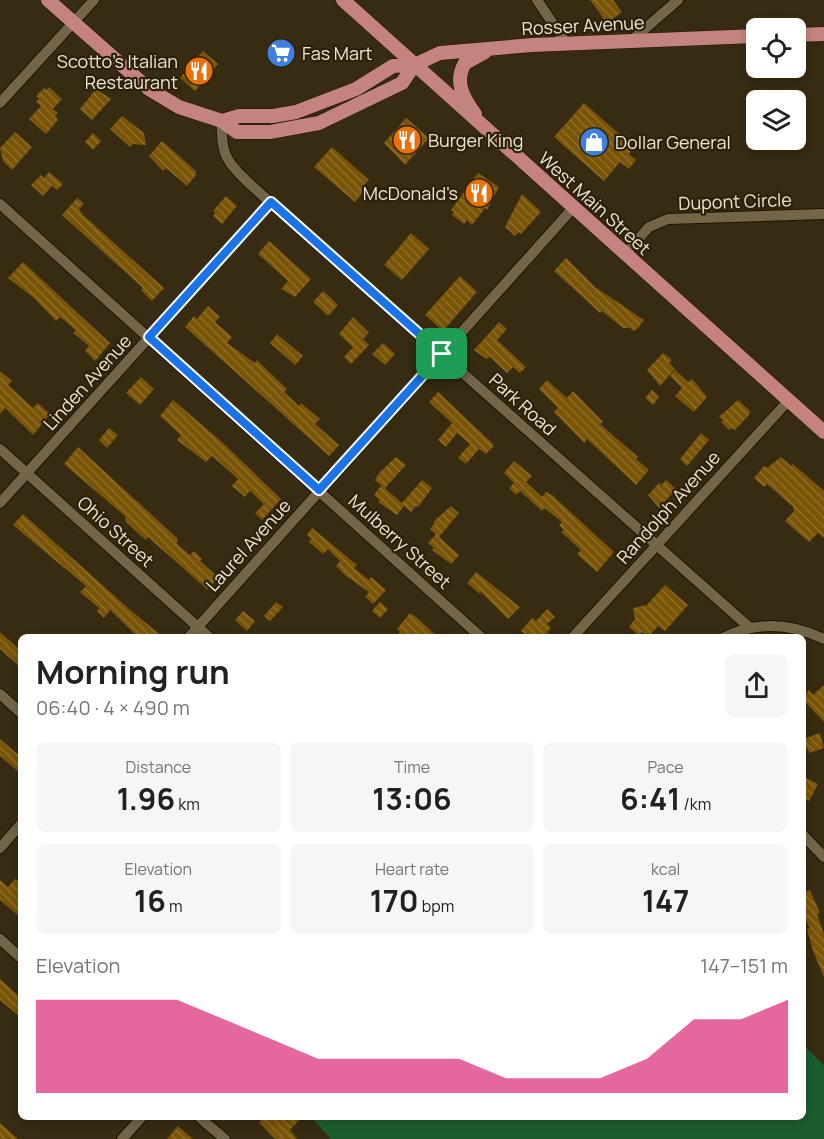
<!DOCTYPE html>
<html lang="en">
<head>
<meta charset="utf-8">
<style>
  body { margin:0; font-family:Manrope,sans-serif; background:#f6f6f6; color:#202124; height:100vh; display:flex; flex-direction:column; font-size:22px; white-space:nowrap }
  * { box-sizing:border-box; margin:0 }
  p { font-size:20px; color:#757577 }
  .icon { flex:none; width:33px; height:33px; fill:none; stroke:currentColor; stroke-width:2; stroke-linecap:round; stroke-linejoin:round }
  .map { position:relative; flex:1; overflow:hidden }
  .panel { position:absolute; left:18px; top:634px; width:788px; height:486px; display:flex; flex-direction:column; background:#fff; border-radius:9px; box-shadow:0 3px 9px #0003 }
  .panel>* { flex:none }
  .controls { position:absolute; left:746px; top:18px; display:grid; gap:12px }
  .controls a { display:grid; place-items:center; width:60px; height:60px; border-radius:9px; background:#fff; box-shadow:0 3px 9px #0003; font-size:30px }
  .pin { position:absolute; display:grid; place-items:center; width:51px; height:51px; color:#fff; margin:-26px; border-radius:12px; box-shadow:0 3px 9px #0006 }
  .round { display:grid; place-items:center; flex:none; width:63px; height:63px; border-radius:9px; background:#f6f6f6 }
  .overview { display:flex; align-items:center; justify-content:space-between; height:102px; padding:0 18px }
  h1 { font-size:33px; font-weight:700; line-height:45px }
  .figures { display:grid; grid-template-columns:repeat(3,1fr); gap:9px; height:102px; padding:6px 18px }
  .figures div { display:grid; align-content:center; border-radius:9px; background:#f6f6f6; text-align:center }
  .figures b { font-size:30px; font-weight:700 }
  .figures small { font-size:16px; font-weight:400 }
  .figures p { font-size:16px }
  .chart { height:168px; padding:12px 18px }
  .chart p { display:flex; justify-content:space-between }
  .chart svg { width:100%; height:108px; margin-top:6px; fill:#db2777; opacity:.7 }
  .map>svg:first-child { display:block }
  .park { fill:#1c5d2e }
  .building { fill:url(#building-back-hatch) }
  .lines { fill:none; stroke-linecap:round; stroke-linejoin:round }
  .minor-casing { stroke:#1e1400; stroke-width:12 }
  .major-casing { stroke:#1e1400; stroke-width:15 }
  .minor { stroke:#726549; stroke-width:10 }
  .major { stroke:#c4837c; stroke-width:14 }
  .route-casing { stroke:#fff; stroke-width:12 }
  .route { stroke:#1a73e8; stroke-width:8 }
  .labels { text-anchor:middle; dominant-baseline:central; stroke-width:4.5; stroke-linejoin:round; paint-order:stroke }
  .street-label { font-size:18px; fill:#eee6d7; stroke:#2d2207 }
  .poi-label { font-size:18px; fill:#eee6d7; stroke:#2d2207; text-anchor:start }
</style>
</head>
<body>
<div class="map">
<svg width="824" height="1139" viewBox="0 0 824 1139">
  <defs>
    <pattern id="building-back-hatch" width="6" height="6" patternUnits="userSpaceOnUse" patternTransform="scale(1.5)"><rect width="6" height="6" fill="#7a5407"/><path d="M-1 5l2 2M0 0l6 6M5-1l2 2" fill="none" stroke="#8d6d2a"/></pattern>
  </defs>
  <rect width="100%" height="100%" fill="#372b12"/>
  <path class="park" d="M803,1044L824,1066V1139H331L312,1118H802Z"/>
  <path class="building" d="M590,0H613L622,12L607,23Z
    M203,51L218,64L195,91L180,78Z
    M49,87L62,99L53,109L58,113L55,116L58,120L46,134L29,119L41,106L36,102L39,99L36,96L44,88L46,90Z
    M96,89L111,99L92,120L80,109Z
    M584,103L634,147L629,154L636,160L629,169L620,162L604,181L554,137Z
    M122,116L144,133L146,145L133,144L130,147L110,129Z
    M406,118L429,138L405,165L384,143Z
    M15,132L32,147L12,170L3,161L0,148Z
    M93,133L101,141L93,150L85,142Z
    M162,141L196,171V175L187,186L166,168L163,171L149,156Z
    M332,147L369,180L363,186L366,189L355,202L314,167Z
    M49,172L63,184L57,190L52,186L43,196L31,185L41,175L44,178Z
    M478,173L499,187L487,210L485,208L472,225L467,220L464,224L452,215L454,212L451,210Z
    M522,194L541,212L521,234L519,232L515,236L505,227Z
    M226,196L237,206L222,224L213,216L215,213L213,211Z
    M77,198L84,203L79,209L82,214L164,288L152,301L141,290L143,288L62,215Z
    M411,233L429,249L402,280L384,265Z
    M269,241L311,279L295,297L281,289L288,281L258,254Z
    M566,258L595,287L644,320L638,328L634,331L630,328H623L602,311L600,313L554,271Z
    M23,262L110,343L95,361L85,351L89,346L73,333L76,330L60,317L56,321L34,298L8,278Z
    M460,276L477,292L443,331L425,315Z
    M323,291L338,305L328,316L313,302Z
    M208,306L220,317L215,322L232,337L227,343L255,363L257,360L287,389L284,392L299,406L301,403L320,419L315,424L339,445L329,456L185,327L194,316L197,319Z
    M353,317L369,333L363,339L369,345L351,364L344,357L353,347L339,334Z
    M499,322L507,329L497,340L526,367L520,373L513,367L507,373L490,357L486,359L474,350Z
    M277,334L303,356L295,365L270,343Z
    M383,343L395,354L385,365L372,354Z
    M663,353L672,360L669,363L675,369L660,386L647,370Z
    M675,370L688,382L692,379L707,397L694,412L675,396L682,388L670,376Z
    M0,371L12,381L8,385L33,408L38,403L50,414L33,435L5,408L0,414Z
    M141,377L154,389L140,405L126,393Z
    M547,380L567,398L573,391L603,422L600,424L638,457L636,459L649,470L636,485L587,439L584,443L554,412L558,408L539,389Z
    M652,390L659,397L653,405L645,398Z
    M438,392L491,442L494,446L486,454L479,449L466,464L458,458L470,444L457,433L446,447L438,440L452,423L429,402Z
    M173,400L223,443L281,499L262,520L255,513L264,504L250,491L245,497L232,486L238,479L212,456L206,462L177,440L181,435L160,416Z
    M738,400L750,411L749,415L735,430L732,428L729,430L721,422L723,420L719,417Z
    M109,428L118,435L107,448L99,440Z
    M701,433L709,440L687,466L680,459Z
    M78,447L178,539L177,544L190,555L194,551L202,559L200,561L218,577L208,590L148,537L146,540L139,534L126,522L125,516L64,464Z
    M396,457L406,465L385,488L388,491L402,503L422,480L432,488L418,507L416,506L411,512L404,506L397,515L378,502L380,500L374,495L381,486L384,488L375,480L379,473Z
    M781,457L791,466L793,464L824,491V538L818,533L809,542L785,521L794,511L793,507L767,484L764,487L754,478L764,466L767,468Z
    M514,461L532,476L526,482L542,497L546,492L552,495L614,552L597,572L577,554L581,550L561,532L564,530L559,525L562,522L544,508L542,511L520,491L516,495L509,488L514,483L504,473Z
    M666,480L676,489L659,508L648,495L659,483L661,485Z
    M451,506L459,513L439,537L459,555L451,564L432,550L434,548L428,543L436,534L430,529L435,523L433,522Z
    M23,514L129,609L164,638H139L110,610L104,618L97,611L99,608L80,592L86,586L13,525Z
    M312,528L357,565L354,568L369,580L371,577L386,590L373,604L365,597L369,592L346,576L336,566L340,561L328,549L323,554L309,542L311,539L307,535Z
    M476,572L520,607L508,619L481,592L480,594L467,583Z
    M665,585L688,605L665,631L658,626L648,637L642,632L639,636L629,627L635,619L633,608L647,605Z
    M276,602L283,607L270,621L264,616Z
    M380,602L388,609L380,618L372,611Z
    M547,609L555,617L547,624L551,628L547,632L554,638H529L521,631L532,618L536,621Z
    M243,611L255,621L247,631L235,620Z
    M410,613L416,617L439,638H395L400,632L397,629Z
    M0,632L21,651V668L0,649Z
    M824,685V722L802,699L809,690L813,695Z
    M820,733L824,748L809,753L803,739Z
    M0,739L21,757V774L0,756Z
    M802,776L818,784L809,801L802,797Z
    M15,879L21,884V918L0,900V880L8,887Z
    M810,890L820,913L817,914L824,934V977L813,951L807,929L810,928L802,912V893Z
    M0,979L21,998V1018L0,1000Z
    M263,1118H301L290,1130L297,1139H275L259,1122Z
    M0,1123L18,1139H0Z
    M178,1126L193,1139H167Z"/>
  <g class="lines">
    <g class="minor-casing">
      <path id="minor" d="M537,0L566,43
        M632,40L678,0
        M0,103L94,0
        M222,121C220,156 228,163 252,186L749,627
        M0,204L482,638
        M625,254L649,227L668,219L824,214
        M0,449L210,638
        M0,503L271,202
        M188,638L573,208
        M572,638L789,400
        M723,638C756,621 790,623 824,639
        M0,694L21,713
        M802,834L824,857
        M0,848L21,824
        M0,939L21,958
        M200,1118L225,1139
        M122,1139L141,1118"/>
    </g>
    <g class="major-casing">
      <path id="major" d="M48,0L149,89L179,107L222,121L237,132H270L319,123L402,83L414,65
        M343,0L824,432
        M795,35L824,34
        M475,114C463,98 454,81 465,63L485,52
        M222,121L239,116H273L296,112L356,89L393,66L414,65L440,53L532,45L756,36"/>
    </g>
    <use href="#minor" class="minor"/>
    <use href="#major" class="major"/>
  </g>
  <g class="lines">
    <g class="route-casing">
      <path id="route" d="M271,202L442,354L319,490L149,337Z"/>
    </g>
    <use href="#route" class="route"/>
  </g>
  <defs>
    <g id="supermarket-disc" transform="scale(1.5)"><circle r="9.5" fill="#3f7fe0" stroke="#2d2207"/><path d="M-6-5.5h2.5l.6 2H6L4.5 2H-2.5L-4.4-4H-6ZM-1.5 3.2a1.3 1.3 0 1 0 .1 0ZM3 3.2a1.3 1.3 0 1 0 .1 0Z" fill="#fff"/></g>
    <g id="restaurant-disc" transform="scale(1.5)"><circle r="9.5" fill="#e8710a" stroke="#2d2207"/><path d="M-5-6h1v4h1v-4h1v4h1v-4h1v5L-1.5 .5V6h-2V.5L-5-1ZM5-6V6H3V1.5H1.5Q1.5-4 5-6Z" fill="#fff"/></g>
    <g id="shop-disc" transform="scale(1.5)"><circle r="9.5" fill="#3f7fe0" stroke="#2d2207"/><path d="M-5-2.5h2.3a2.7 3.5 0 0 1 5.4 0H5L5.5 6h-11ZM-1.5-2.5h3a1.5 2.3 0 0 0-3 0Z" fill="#fff"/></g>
  </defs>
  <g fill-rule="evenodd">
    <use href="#supermarket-disc" x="281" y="53"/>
    <use href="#restaurant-disc" x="199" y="71"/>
    <use href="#restaurant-disc" x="407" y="140"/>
    <use href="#shop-disc" x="594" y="142"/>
    <use href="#restaurant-disc" x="479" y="193"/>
  </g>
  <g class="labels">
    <g class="street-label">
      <text transform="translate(583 25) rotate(-3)">Rosser Avenue</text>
      <text transform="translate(735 201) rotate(-2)">Dupont Circle</text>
      <text transform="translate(595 203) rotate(42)">West Main Street</text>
      <text transform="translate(87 382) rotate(-48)">Linden Avenue</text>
      <text transform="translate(523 404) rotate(42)">Park Road</text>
      <text transform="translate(668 507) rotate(-48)">Randolph Avenue</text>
      <text transform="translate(116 531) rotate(42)">Ohio Street</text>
      <text transform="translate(400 541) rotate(42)">Mulberry Street</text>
      <text transform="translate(248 545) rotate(-48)">Laurel Avenue</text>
    </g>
    <g class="poi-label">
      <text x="302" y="53">Fas Mart</text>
      <text x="178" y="61" text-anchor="end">Scotto's Italian<tspan x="178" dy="21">Restaurant</tspan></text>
      <text x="428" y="140">Burger King</text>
      <text x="615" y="142">Dollar General</text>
      <text x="458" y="193" text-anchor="end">McDonald's</text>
    </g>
  </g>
</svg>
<div class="controls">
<a><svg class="icon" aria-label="locate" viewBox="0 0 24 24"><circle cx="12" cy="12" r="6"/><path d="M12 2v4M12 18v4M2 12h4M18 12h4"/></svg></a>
<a><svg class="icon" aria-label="layers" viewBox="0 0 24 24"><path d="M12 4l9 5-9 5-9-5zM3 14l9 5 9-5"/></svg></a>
</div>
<div class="pin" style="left:442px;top:354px;background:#1e9e55"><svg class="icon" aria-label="arrive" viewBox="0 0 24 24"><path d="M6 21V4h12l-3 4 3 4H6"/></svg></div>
<section class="panel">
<div class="overview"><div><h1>Morning run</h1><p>06:40 · 4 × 490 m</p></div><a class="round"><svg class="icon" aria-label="share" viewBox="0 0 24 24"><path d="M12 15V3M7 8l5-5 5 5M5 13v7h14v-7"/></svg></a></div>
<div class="figures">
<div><p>Distance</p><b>1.96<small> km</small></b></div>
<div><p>Time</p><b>13:06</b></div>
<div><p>Pace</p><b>6:41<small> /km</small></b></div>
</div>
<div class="figures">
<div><p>Elevation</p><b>16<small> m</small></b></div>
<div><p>Heart rate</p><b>170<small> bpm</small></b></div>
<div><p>kcal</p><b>147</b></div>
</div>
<div class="chart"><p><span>Elevation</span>147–151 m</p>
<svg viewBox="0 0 160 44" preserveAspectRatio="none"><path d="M0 44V6L10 6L20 6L30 6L40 14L50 22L60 30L70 30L80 30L90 30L100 38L110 38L120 38L130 30L140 14L150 14L160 6V44z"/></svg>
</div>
</section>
</div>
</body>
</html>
